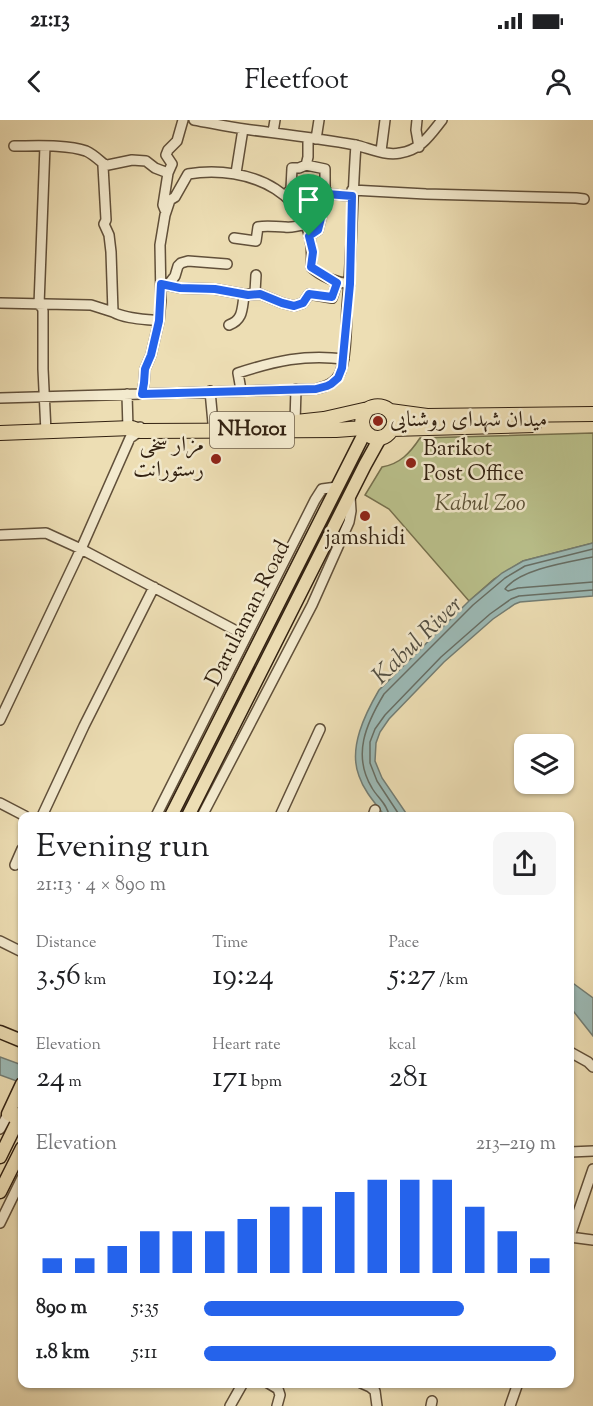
<!DOCTYPE html>
<html lang="en">
<head>
<meta charset="utf-8">
<style>
  body { margin:0; font-family:"Sorts Mill Goudy",Amiri,serif; background:#f6f6f6; color:#202124; height:100vh; display:flex; flex-direction:column; font-size:22px; white-space:nowrap }
  * { box-sizing:border-box; margin:0 }
  p { font-size:20px; color:#757577 }
  .icon { flex:none; width:33px; height:33px; fill:none; stroke:currentColor; stroke-width:2; stroke-linecap:round; stroke-linejoin:round }
  .map { position:relative; flex:1; overflow:hidden }
  .panel { position:absolute; left:18px; top:692px; width:556px; height:576px; display:flex; flex-direction:column; background:#fff; border-radius:12px; box-shadow:0 2px 4px #0004 }
  .panel>* { flex:none }
  .fabs { position:absolute; left:514px; top:614px; display:grid; gap:12px }
  .fabs a { display:grid; place-items:center; width:60px; height:60px; border-radius:12px; background:#fff; box-shadow:0 2px 4px #0004; font-size:30px }
  .pin { position:absolute; display:grid; place-items:center; width:51px; height:51px; color:#fff; margin:-62px -26px; border-radius:50% 50% 50% 0; rotate:-45deg; box-shadow:0 0 6px #0007 }
  .pin .icon { rotate:45deg }
  .round { display:grid; place-items:center; flex:none; width:63px; height:63px; border-radius:12px; background:#f6f6f6 }
  .headline { display:flex; align-items:center; justify-content:space-between; height:102px; padding:0 18px }
  h1 { font-size:33px; font-weight:600; line-height:45px }
  .figures { display:grid; grid-template-columns:repeat(3,1fr); gap:9px; height:102px; padding:6px 18px }
  .figures div { display:grid; align-content:center }
  .figures b { font-size:30px; font-weight:600 }
  .figures small { font-size:16px; font-weight:400 }
  .figures p { font-size:16px }
  .chart { height:168px; padding:12px 18px }
  .chart p { display:flex; justify-content:space-between }
  .chart svg { width:100%; height:108px; margin-top:6px; stroke:#2563eb; stroke-width:6 }
  ul { padding:0 18px; list-style:none; font-size:20px }
  li { display:grid; grid-template-columns:96px 72px 1fr; align-items:center; height:45px }
  li i { height:15px; border-radius:8px; background:#2563eb }
  .status { display:flex; justify-content:space-between; align-items:center; height:42px; padding:0 30px; background:#fff; direction:ltr }
  .status svg { height:16px; fill:currentColor }
  header { display:flex; justify-content:space-between; align-items:center; height:78px; padding:0 18px; background:#fff; font-size:27px; font-weight:600 }
  .map>svg:first-child { display:block }
  .green { fill:#bac18c; stroke:#76714e; stroke-width:1.5 }
  .water { fill:#9cbab6; stroke:#727d74; stroke-width:1.5 }
  .lines { fill:none; stroke-linecap:round; stroke-linejoin:round }
  .shore { stroke:#676e64; stroke-width:1.5 }
  .minor-casing { stroke:#61503a; stroke-width:12 }
  .major-casing { stroke:#322111; stroke-width:15 }
  .highway-casing { stroke:#322111; stroke-width:16 }
  .minor { stroke:#f3eace; stroke-width:9 }
  .major { stroke:#eddeb4; stroke-width:12 }
  .highway { stroke:#eddeb4; stroke-width:14 }
  .route-casing { stroke:#fff; stroke-width:12 }
  .route { stroke:#2563eb; stroke-width:8 }
  .poi-dot { fill:#8f2418; stroke:#f3eace; stroke-width:2 }
  .labels { text-anchor:middle; dominant-baseline:central; stroke-width:5; stroke-linejoin:round; paint-order:stroke }
  .shield { fill:#f3eace; stroke:#6c5d4a; stroke-width:1.5 }
  .shield-label { font-size:21px; font-weight:bold; fill:#322111 }
  .poi-label { font-size:22px; fill:#322111; stroke:#f3eace; text-anchor:start }
  .park-label { font-size:22px; font-style:italic; fill:#5b5136; stroke:#f3eace }
  .street-label { font-size:22px; fill:#322111; stroke:#f3eace }
  .water-label { font-size:24px; font-style:italic; fill:#524f43; stroke:#f3eace }
</style>
</head>
<body>
<div class="status"><b>21:13</b><svg viewBox="0 0 49 12"><path d="M0 12V9h3v3zM5 12V6h3v6zM10 12V3h3v9zM15 12V0h3v12zM26 1h20v11H26zM47 4h2v5h-2z"/></svg></div>
<header><svg class="icon" aria-label="back" viewBox="0 0 24 24"><path d="M15 5l-7 7 7 7"/></svg>Fleetfoot<svg class="icon" aria-label="person" viewBox="0 0 24 24"><circle cx="12" cy="8" r="4"/><path d="M4 21q1-7 8-7t8 7"/></svg></header>
<div class="map">
<svg width="593" height="1286" viewBox="0 0 593 1286">
  <rect width="100%" height="100%" fill="#eddeb4"/>
  <filter id="stains"><feTurbulence type="fractalNoise" baseFrequency=".00333" numOctaves="4"/><feColorMatrix values="0 0 0 0 .2 0 0 0 0 .09 0 0 0 0 .02 0 0 0 .5 -.17"/></filter>
  <radialGradient id="worn" r=".72"><stop offset=".6" stop-color="#630" stop-opacity="0"/><stop offset="1" stop-color="#630" stop-opacity=".3"/></radialGradient>
  <path class="green" d="M593,313V423L523,441L494,459L469,481L389,389L365,375L382,347C400,344 410,333 420,318Z"/>
  <path class="water" d="M593,423V476L520,482L515,484L493,499L444,542L389,599L380,612L376,623L375,641L382,658L408,696H385C375,683 364,671 359,656C348,628 365,594 379,570L469,481L502,453L523,441Z
    M570,861L593,878V916L570,887Z
    M0,937L22,945V963L0,955Z"/>
  <g class="lines">
    <path class="shore" d="M593,437C569,442 520,449 505,469L508,471L518,468L593,462
      M389,696C388,685 377,677 372,668C352,635 366,604 384,574L473,485L505,458L525,446L593,429
      M400,696L377,661L370,643V622L375,609L385,595L441,537L490,494L511,479L519,476L593,470"/>
    <g class="minor-casing">
      <path id="minor" d="M194,0C211,3 228,7 244,9C281,14 318,18 355,25C369,28 385,36 400,33C421,30 430,15 442,0
        M417,0L416,10L419,27
        M273,12L275,0
        M316,19L319,0
        M14,26C34,26 67,24 86,31C93,34 99,40 105,45
        M45,26L39,185L42,187L43,191V249L46,312
        M381,31L385,0
        M306,45L325,49V67L327,74
        M168,53L172,44L166,35L168,30L177,21L183,0
        M236,53L243,9
        M352,70L426,74L576,78L584,79
        M285,76L291,69L292,48H299L306,45L308,37V18
        M309,116L318,110L327,74L352,76
        M234,118L256,121L258,107C268,105 275,107 285,107C292,108 299,106 306,104
        M161,164L180,168L215,169L248,175L260,174L282,183L294,186L303,183L309,174L332,178L337,163
        M168,165L175,156L178,146L181,143L188,141L227,144
        M0,183L91,185L113,192
        M159,201C144,199 126,199 113,192L111,132L109,115L104,104L106,100L103,46L132,40L146,41L155,48L168,53L163,85L165,90
        M229,205C243,200 242,189 244,176L255,172L256,155
        M241,270L238,253C275,241 305,234 344,239
        M210,271L213,303
        M127,274L128,309
        M142,274L144,263L145,249L151,235L159,201L161,180L160,125L165,95L170,80L175,77L188,54C249,44 319,73 311,147C322,157 335,162 350,164
        M0,278L316,269C329,266 339,261 342,247C347,229 346,206 347,187C352,133 352,79 356,25
        M295,302L296,269
        M0,415L46,413L81,429L246,516
        M0,600L81,429L130,318L140,311V307
        M0,683L25,696
        M42,696L84,606L154,467
        M156,696L315,380L322,369L337,367
        M202,696L312,485L349,402L351,391L350,376
        M280,696L320,609
        M373,696L375,690
        M15,745L22,729
        M0,821L22,832
        M570,932L588,942L593,947
        M0,1009L8,994
        M570,1032L593,1031
        M0,1103L22,1058
        M570,1116L593,1049
        M570,1117L593,1120
        M268,1263L278,1269L280,1275L277,1286
        M361,1263L370,1267L375,1271L377,1286
        M230,1286L243,1263
        M431,1286L432,1281
        M510,1286L518,1263"/>
    </g>
    <g class="major-casing">
      <path id="major" d="M171,696L365,312
        M188,696L365,345L380,318
        M0,912L22,921
        M19,1000L8,994L22,964
        M0,1037L22,992
        M0,1072L22,1028"/>
    </g>
    <g class="highway-casing">
      <path id="highway" d="M390,291L427,296L593,294
        M296,302L324,299L368,289C385,279 403,298 389,313C375,328 351,307 368,289
        M392,309L534,305
        M0,313L132,308L140,311L336,310L363,308"/>
    </g>
    <use href="#minor" class="minor"/>
    <use href="#major" class="major"/>
    <use href="#highway" class="highway"/>
  </g>
  <g class="lines">
    <g class="route-casing">
      <path id="route" d="M327,74L352,76L350,164L342,248L338,258L331,264L327,266L316,269L142,274L144,263L145,249L151,235L159,201L161,164L180,168L215,169L248,175L260,174L282,183L294,186L303,183L309,174L332,177L337,163L311,147L313,132L309,116L318,110Z"/>
    </g>
    <use href="#route" class="route"/>
  </g>
  <g class="poi-dot">
    <circle cx="378" cy="301" r="6"/>
    <circle cx="216" cy="339" r="6"/>
    <circle cx="411" cy="343" r="6"/>
    <circle cx="365" cy="396" r="6"/>
  </g>
  <g class="labels">
    <rect class="shield" x="210" y="292" width="84" height="36" rx="4.5"/>
    <g class="shield-label">
      <text x="252" y="310">NH0101</text>
    </g>
    <g class="poi-label">
      <text x="390" y="301">میدان شهدای روشنایی</text>
      <text x="204" y="326" text-anchor="end">مزار سخی<tspan x="204" dy="25">رستورانت</tspan></text>
      <text x="423" y="330">Barikot<tspan x="423" dy="25">Post Office</tspan></text>
      <text x="365" y="419" text-anchor="middle">jamshidi</text>
    </g>
    <g class="park-label">
      <text x="480" y="385">Kabul Zoo</text>
    </g>
    <g class="street-label">
      <text transform="translate(249 494) rotate(-63)">Darulaman Road</text>
    </g>
    <g class="water-label">
      <text transform="translate(418 521) rotate(-44)">Kabul River</text>
    </g>
  </g>
  <rect width="100%" height="100%" filter="url(#stains)"/>
  <rect width="100%" height="100%" fill="url(#worn)"/>
</svg>
<div class="fabs">
<a><svg class="icon" aria-label="layers" viewBox="0 0 24 24"><path d="M12 4l9 5-9 5-9-5zM3 14l9 5 9-5"/></svg></a>
</div>
<div class="pin" style="left:309px;top:116px;background:#1e9e55"><svg class="icon" aria-label="arrive" viewBox="0 0 24 24"><path d="M6 21V4h12l-3 4 3 4H6"/></svg></div>
<section class="panel">
<div class="headline"><div><h1>Evening run</h1><p>21:13 · 4 × 890 m</p></div><a class="round"><svg class="icon" aria-label="share" viewBox="0 0 24 24"><path d="M12 15V3M7 8l5-5 5 5M5 13v7h14v-7"/></svg></a></div>
<div class="figures">
<div><p>Distance</p><b>3.56<small> km</small></b></div>
<div><p>Time</p><b>19:24</b></div>
<div><p>Pace</p><b>5:27<small> /km</small></b></div>
</div>
<div class="figures">
<div><p>Elevation</p><b>24<small> m</small></b></div>
<div><p>Heart rate</p><b>171<small> bpm</small></b></div>
<div><p>kcal</p><b>281</b></div>
</div>
<div class="chart"><p><span>Elevation</span>213–219 m</p>
<svg viewBox="0 0 160 44" preserveAspectRatio="none"><path d="M5 44V38M15 44V38M25 44V33M35 44V27M45 44V27M55 44V27M65 44V22M75 44V17M85 44V17M95 44V11M105 44V6M115 44V6M125 44V6M135 44V17M145 44V27M155 44V38"/></svg>
</div>
<ul>
<li><b>890 m</b>5:35<i style="width:74%"></i></li>
<li><b>1.8 km</b>5:11<i style="width:100%"></i></li>
</ul>
</section>
</div>
</body>
</html>
